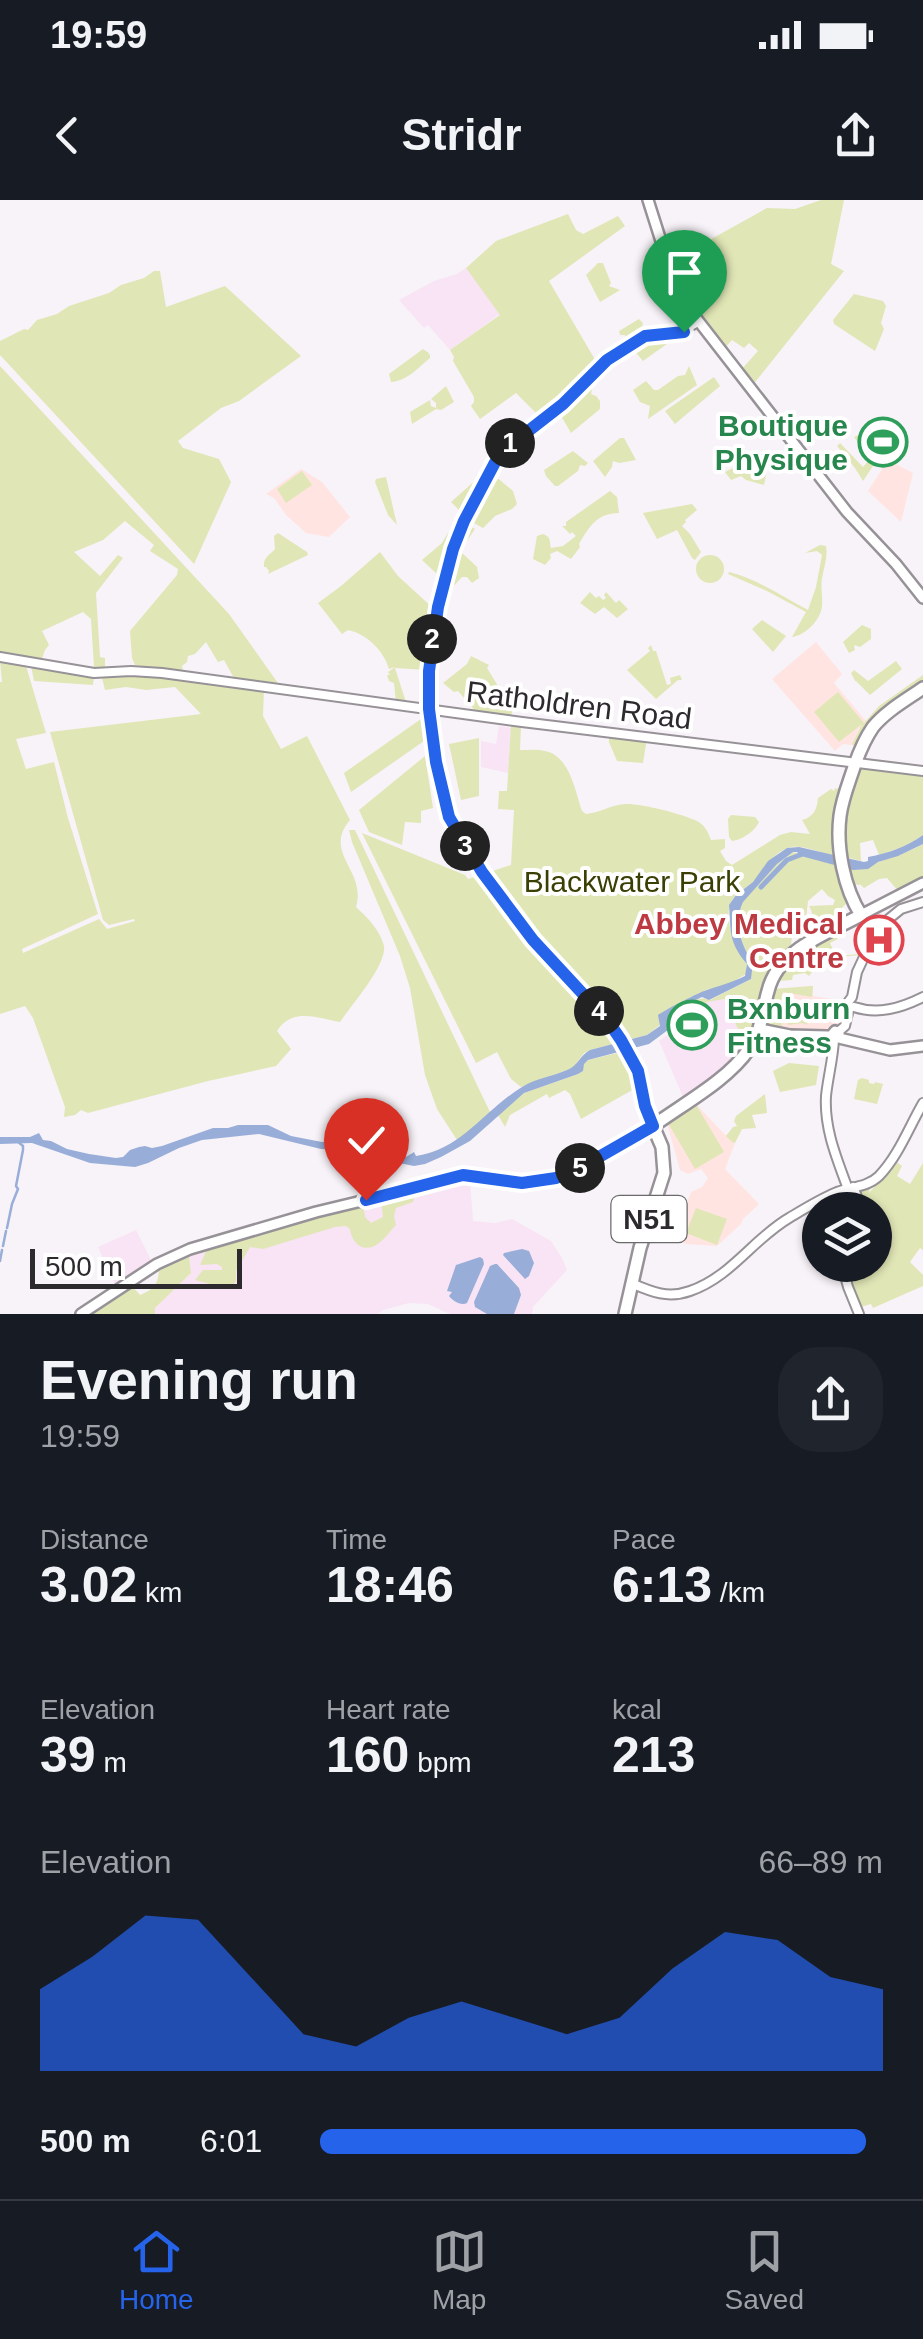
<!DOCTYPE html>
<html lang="en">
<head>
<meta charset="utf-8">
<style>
  body { margin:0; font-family:Helvetica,sans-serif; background:#20242c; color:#f1f3f6; height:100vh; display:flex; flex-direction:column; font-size:38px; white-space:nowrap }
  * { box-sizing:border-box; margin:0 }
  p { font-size:32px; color:#9ea1a6 }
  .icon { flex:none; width:55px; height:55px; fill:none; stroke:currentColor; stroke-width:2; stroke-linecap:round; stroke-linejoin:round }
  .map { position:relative; height:1114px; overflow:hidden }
  .details { display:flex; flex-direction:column; background:#171b24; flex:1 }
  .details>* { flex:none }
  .buttons { position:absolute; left:802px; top:992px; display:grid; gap:20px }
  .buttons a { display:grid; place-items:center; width:90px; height:90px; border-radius:50%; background:#171b24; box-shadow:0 2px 8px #0004; font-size:50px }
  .scale { position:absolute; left:30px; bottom:25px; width:212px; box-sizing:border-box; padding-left:10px; border:5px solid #2c2a2c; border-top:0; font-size:28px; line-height:35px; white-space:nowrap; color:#2c2a2c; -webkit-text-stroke:8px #fff; paint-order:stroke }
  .pin { position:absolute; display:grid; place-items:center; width:85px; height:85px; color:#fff; margin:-102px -42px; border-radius:50% 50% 50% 0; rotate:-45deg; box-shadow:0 0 10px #0007 }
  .pin .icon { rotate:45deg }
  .km { position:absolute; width:50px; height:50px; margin:-25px; border-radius:50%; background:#222; color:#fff; font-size:28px; line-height:50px; text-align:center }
  .round { display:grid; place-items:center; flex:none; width:105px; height:105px; border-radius:40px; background:#20242c }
  .headline { display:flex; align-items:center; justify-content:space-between; height:170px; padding:0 40px }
  h1 { font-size:55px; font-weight:600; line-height:75px }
  .metrics { display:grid; grid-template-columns:repeat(3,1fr); gap:15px; height:170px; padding:10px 40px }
  .metrics div { display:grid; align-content:center }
  .metrics b { font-size:50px; font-weight:600 }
  .metrics small { font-size:28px; font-weight:400 }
  .metrics p { font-size:28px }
  .chart { height:280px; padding:20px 40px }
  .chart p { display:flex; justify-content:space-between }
  .chart svg { width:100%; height:180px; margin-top:10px; fill:#2563eb; opacity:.7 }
  ul { padding:0 40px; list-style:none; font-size:32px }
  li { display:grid; grid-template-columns:160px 120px 1fr; align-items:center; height:75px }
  li i { height:25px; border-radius:12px; background:#2563eb }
  .status { display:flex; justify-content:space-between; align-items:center; height:70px; padding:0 50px; background:#171b24; direction:ltr }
  .status svg { height:28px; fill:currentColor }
  header { display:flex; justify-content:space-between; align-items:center; height:130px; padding:0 40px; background:#171b24; font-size:45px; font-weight:600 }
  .tabs { display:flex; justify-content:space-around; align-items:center; height:140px; border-top:2px solid #363941; background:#171b24; font-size:28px; color:#9ea1a6 }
  .tabs a { display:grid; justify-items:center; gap:5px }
  .tabs .active { color:#2563eb }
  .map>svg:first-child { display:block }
  .industrial { fill:#f8e4f4 }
  .education { fill:#ffe4e1 }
  .green { fill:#e1e6b6 }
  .water { fill:#98aed8 }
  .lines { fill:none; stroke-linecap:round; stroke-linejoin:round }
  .stream { stroke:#98aed8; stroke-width:2.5 }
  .canal { stroke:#98aed8; stroke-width:5 }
  .tertiary-casing { stroke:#979297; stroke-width:12 }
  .secondary-casing { stroke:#979297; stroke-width:14 }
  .primary-casing { stroke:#979297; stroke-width:16 }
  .tertiary { stroke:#fff; stroke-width:8 }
  .secondary { stroke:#fff; stroke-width:9 }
  .primary { stroke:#fff; stroke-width:11 }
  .route-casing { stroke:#fff; stroke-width:20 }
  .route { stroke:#2563eb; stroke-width:12 }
  .labels { text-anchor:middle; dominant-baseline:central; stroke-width:8; stroke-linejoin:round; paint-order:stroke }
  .shield { fill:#fff; stroke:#6b6a6b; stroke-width:2.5 }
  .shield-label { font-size:28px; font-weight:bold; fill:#2c2a2c }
  .leisure-label { font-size:30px; font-weight:bold; fill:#27864d; stroke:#fff; text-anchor:end }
  .street-label { font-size:30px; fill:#2c2a2c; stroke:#fff }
  .park-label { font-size:30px; fill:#3b3f03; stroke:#fff }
  .health-label { font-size:30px; font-weight:bold; fill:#be3a42; stroke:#fff; text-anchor:end }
</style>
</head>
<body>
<div class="status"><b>19:59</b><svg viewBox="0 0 49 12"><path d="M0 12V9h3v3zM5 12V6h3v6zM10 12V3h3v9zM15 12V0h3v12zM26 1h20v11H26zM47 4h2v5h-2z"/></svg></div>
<header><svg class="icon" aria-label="back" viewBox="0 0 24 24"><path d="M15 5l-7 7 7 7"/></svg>Stridr<svg class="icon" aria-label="share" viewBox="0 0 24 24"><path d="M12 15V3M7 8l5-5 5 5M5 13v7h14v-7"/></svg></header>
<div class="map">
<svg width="923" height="1114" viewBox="0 0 923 1114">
  <rect width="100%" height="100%" fill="#f8f3f8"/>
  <path class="industrial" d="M466,68L500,114L450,150L428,125L424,128L399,100L434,81L457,74Z
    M499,526L511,528L508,573L481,567V541L496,544Z
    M721,798L727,802L737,827L748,843L728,867L684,899L659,841L676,829L677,825L674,822L690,807L693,810L707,802Z
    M453,981H470L473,1021L495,1023L512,1019L551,1041L562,1058L567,1070L533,1107L532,1114H450L428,1104L409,1103L383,1110L378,1114H155V1108L191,1073L189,1056L192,1055L289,1024Z
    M136,1030L152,1062L116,1086L98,1047Z"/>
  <path class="education" d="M888,260L913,273L901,322L868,291Z
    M301,269L322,282L350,317L329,337L306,333L286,315L274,298L266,294Z
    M816,442L842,474L834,483L866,521L858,530L852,545L843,544L835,551L772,479Z
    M813,786V796L845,801L844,822L828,832L783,830L773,793L796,787Z
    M692,900L732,942L735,943L725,969L759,1004L743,1019L741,1024L717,1046L686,1044L677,1040L670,1030L680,1002L687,1003L691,992L702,987L708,978L701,969L688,974L680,970L667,923Z"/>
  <path class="green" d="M821,0H844L831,64L844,71L752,186L740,171L758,151L749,143L744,148L732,140L724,149L682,90L670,62L767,8L795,9Z
    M568,14L576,30L583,34L618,16L625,26L549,81L597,163L570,193L540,217L516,193L480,219L471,206L474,202V197L453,161L454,157L450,150L500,115L466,68L496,41Z
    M598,63H603L611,83L609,86L620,90L600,102L586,75Z
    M154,71H160L166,107L225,86L301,156L239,201L221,208L178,241L183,248L219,259L231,282L194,364L0,155V141L24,129L28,130L37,120L57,114L69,106L109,93L121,85L144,78Z
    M854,94L883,101L886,106L881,123L884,129L875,151L834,124L833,120Z
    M691,117L694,121L679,130L642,134L600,161L598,160L623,143L622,140L625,141V135H620L619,131L639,119L643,123L642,128C659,133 676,125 691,117Z
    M677,136L676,142L671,141L643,161L632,148L650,139Z
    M423,149L429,153L428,155L430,154V158C418,168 407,181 391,182L389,174Z
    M0,166L229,414L280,486L235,480L224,460L218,462L206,442L195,454L188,456L187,462L182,466L184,474L135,465L132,458L130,431L177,375L178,369L150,351L154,345L125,321L103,340L74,352L100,376L118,355L123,358L96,393L100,457L105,458V469L87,470L57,465L94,467L91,419L83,412L42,431L49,445L45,450L40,464L0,456Z
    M689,166L697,185L648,219L650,206L640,202L633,190L646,181L654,190H658L678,176L685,175Z
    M714,177L720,186L675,224L665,211Z
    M589,185L592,189L591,194L596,196L600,201V209L571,233L560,214Z
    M446,186L454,202L441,210L436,209L412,224L410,212L430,200L431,206L436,208V203L431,199Z
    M859,235L881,254L863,281L855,268L837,246L840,243L863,267L870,259L854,237Z
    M620,238H624L636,260L619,263L613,261L612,267L605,277L593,261Z
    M573,251L588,263L585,266L580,265L578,271L558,286H555L546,276L544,270Z
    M756,256L767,271L764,285L746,280L741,276L731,280L725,272Z
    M302,271L312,285L286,303L277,289Z
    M495,276L513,291L517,304L512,309L495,316L483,328L470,321Z
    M386,277L397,325L388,315L375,282L376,279Z
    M478,278L482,280L459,323L442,377L439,376L422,360L442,343L448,333L452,332L453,327L461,312L451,302Z
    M610,291L617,297L619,313C597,313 589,327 579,344L580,347L571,359L557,351L550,354L551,358L545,365L533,359L537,336L543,334C552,337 549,342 551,348L563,346L576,336L572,332L570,334L562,326H566V322Z
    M692,304L697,310L685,320L686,322L682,326L690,334L701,352L695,360L692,358L677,330L657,339L643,313Z
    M468,325L475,329L460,351L477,367L479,378L472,383L467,377H462L449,391L447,390Z
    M278,333L307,352L308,355L268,374L269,371L266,367H264C263,357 270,355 275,349L274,336Z
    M820,345L826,346C828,357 824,367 822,378C820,388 824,402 821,411C817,423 805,435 792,437L806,412L767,391L728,374L729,372C757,379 782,396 808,410L816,387L822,355L817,351L805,353Z
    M380,352L398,376L434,409L426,470L395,468L406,502H396L394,483L389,481L387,475H390L388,472L395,467L389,469C384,451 367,434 348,430L342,434L318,403L341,386Z
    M696 369a14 14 0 1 1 28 0a14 14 0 1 1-28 0Z
    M590,392L596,398L599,396L603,400L606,398L604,395L606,392L616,403L619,400L628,409L617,418L604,407L595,414L580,403Z
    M762,420L786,436L773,452L752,429Z
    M862,425L871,429V439L860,447L854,445L855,450L849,453L843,442Z
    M651,445L653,451H656L667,485L671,484L670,478L680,475L682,480H678L656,499L627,470L650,451L648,448Z
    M471,456L489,465L487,468L509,504L513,505L511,518L478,514L458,491L454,492L443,483L467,464Z
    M0,460L26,466L46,533L16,539L26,569L54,562L68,618L98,714L22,749L23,753L99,719L107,729L135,721L134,719L109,725L103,720L50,532L201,514L175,487L146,490L126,487L105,490L101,474L138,473L264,489L263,516L281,549L307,536L350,620C322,653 367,670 356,707C367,717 380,730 384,746C387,765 351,806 340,822C317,818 292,807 277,831L291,849L276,866L208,881L88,913L81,910L75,915L64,917L65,907L33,818L25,806L0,814V482H2Z
    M896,461L902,469L870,495L856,481H855L851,473L854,470L868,481Z
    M31,466L94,475L93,485L34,481Z
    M923,475V481L888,506L856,549L852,544L862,524L839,542L814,512L838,492L864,523L879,506Z
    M421,519L424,541L351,592L344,573Z
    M511,525L521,526L520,550C528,550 538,549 545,551C570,556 575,591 582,611L586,614C599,613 611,605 625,604C640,603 683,614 697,621C705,625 708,632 711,640L725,639V648L720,651L726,661L732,665L780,635L791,632L810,634L802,620C814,617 817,609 818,598L831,589L834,591L835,588L837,589L842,586L848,571L839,656C824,655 806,645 792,647C775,650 767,666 757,678C750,686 739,690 733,699C721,714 736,750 747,764L746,774L726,786L706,790L667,810L660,825L647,835L590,850L584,853L573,868L521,887L511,879L497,852L476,863L362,633L465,675L468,679L511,665L514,610L498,609L499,591H507Z
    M609,534L647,538L643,563L617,561L609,542Z
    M479,538V596L461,600L449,544Z
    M425,556L433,608L421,611V623L405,622L402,645L369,632L359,610Z
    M860,569L923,573V635L906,646L879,655L873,640L860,643L861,661L846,657C843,626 845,597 860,569Z
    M731,615L755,617L759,622C755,631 742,640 732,641L729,637L728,619Z
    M349,630H355L490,912L478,925L459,939L457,940L437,909L425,875L410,788L400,756L352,642Z
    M923,644V680L899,692L887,678L879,679L864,688L861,685L850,684L848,669C863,671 868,666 881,661C896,655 909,652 923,644Z
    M793,652L839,666L837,672L839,674L846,704L837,712L824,730L802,742L797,737C805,725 818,720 809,706L833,705L835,700L828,696L822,689L808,701L806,719L793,730L791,745C761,773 762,807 748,843L737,827L724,799L707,802L693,811L689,807L674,822L672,817C683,807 694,794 710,800L751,779L750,760L743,746L738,727L739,710L743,701L777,664Z
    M833,734L838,739L830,743L836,756L859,754L862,751V755L823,758L809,776L805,773L793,775L792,780L777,781L792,762L791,758Z
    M813,786L812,797L783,792L781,803L787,805V818L794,819L799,817L802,804L803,811L808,818L807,825L802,823L788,825L785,815L780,816L783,830L767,826L772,789Z
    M638,848L632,856L634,889L581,919L570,894L565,890L549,898L547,894L510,915L505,927L498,915L524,893L578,874L583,871V864L588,860Z
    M789,863L819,866L816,885L780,892L773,871Z
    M862,878L869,880V883L874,884L875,882L883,884L877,904L854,899L858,880Z
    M765,894L767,913L752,915L756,928L742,929L735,943L732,942L726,936L733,927L737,926L734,921L736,916Z
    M697,906L724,952L695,969L668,923Z
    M895,961L902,966L897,976L910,984L923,963V1050L920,1048L910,1062L923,1075V1086L873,1108L871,1104L861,1107L849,1083L846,1065H875V1010H858L863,1001L859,991L866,986L870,989L869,993L876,985L871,988L868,986L877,984Z
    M416,991L413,1002L396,1008L394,1016L396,1025C391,1030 385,1039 379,1043C365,1054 352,1045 350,1029L346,1026L335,1027L263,1049L250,1047L236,1071V1082L228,1089L195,1080L203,1070H222V1067L217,1064L200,1065L207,1049L289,1024L363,1005L365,1017L371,1023L383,1017L381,1000Z
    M696,1008L727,1019L717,1045L686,1033Z
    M189,1056L191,1073L155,1108V1114H86L131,1085L140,1095C153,1090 158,1085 159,1070Z"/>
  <path class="water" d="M923,635V644L898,656L878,662L868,669L853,670L801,656L797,652H793L777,664L743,702C734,720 740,746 753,762L751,779L709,800L702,797L687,804L672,817L676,824L649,844L588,860L584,864L583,871L578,874L524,893L470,941L441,957L425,964L414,966L379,959L351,950L321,949L259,934L202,940L179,948L148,963L135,967L90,963L32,943L0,944V937H30L39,933L43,940L51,941L67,949L89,954L116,958L123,957L130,950L139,947L145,946L152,948L162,946L213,928H228L238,925H268L291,936L322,942L345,941L366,948L368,946L378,951L406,957L414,952L416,956C463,949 484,910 522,887C536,878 552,877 567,870C578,866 580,855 590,850L647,835L660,826L658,815C667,809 694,795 704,791C718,786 731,783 745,776L747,764C728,742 731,730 729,705L736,695L753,682L768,661L787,648L799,647L864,662L868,661V657C889,653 906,647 923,635Z
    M522,1049L529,1051L534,1063L529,1076L525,1079L503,1055L504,1053Z
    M480,1057L483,1059L484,1064L467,1103C461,1106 453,1101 449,1096L452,1092L447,1091L456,1065Z
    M495,1064H497L519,1088L521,1095L514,1114H487L475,1107L474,1102L490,1066Z"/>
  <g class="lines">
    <path class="stream" d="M7,1028L12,1004L18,989L16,986L23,950V946L17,941
      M3,1046L6,1031
      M0,1061L2,1050"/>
    <path class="canal" d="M761,687L787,660L805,653"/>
    <g class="tertiary-casing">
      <path id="tertiary" d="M0,457L94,473L131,471L162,473L522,522L923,571
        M854,807C878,815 901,808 923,797
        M838,832L845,826L849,809L846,805L852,797L857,772L864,757L885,722L901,709L923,702
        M834,840C833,859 828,877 826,896C824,929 837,959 848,989
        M653,926L645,906L638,871L621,840L608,821L533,740L482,672L449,617L436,562L429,509V471L438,407L453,349L464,321L502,251L555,211L607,160L645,136L678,133L698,122
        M853,987L859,1001L855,1010
        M842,1065L848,1087L859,1114
        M631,1083C652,1092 668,1099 690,1091C731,1077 753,1039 789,1018C804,1009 820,999 837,992C851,987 868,987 879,976C899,955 909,927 923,903"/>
    </g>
    <g class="secondary-casing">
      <path id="secondary" d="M648,0L674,82L693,114L847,312L896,364L923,398
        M861,715L923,683
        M760,829L790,835L827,836H831L835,831L839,833V838
        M839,838L890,850L923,846
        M81,1114L157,1064L190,1049L316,1012L403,991L455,976H481L522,983L556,978L587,964L653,926"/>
    </g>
    <g class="primary-casing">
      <path id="primary" d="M625,1114L640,1048L664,973L662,947L653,926C683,904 728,880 749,849C762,831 762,811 768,791C778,749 827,734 861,715C844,688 836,648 840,616C842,600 848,585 853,570C858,555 864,540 873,527C886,511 906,500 923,488"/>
    </g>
    <use href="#tertiary" class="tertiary"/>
    <use href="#secondary" class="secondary"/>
    <use href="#primary" class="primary"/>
  </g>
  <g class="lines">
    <g class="route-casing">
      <path id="route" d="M366,1000L463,975L522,983L556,978L585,965L653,926L645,906L638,871L621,840L608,821L533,740L482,672L449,617L436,562L429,509V471L438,407L453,349L464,321L500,253L563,204L607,160L645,136L684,132"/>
    </g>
    <use href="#route" class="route"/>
  </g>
  <defs>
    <g id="stadium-ring" transform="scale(2.5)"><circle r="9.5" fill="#fff" stroke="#2e9e5b" stroke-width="1.5"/><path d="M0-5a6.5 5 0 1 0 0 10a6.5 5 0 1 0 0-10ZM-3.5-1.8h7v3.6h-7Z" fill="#2e9e5b"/></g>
    <g id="hospital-ring" transform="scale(2.5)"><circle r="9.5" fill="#fff" stroke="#e0444e" stroke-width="1.5"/><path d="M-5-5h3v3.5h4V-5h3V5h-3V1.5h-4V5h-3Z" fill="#e0444e"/></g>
  </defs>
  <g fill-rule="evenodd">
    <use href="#stadium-ring" x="883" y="242"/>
    <use href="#hospital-ring" x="879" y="740"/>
    <use href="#stadium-ring" x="692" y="825"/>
  </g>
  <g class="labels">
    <rect class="shield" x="611.5" y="996" width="75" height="46" rx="8"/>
    <g class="shield-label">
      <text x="649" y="1019">N51</text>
    </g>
    <g class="leisure-label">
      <text x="848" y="225">Boutique<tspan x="848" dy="34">Physique</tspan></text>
      <text x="727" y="808" text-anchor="start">Bxnburn<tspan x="727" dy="34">Fitness</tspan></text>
    </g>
    <g class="street-label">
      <text transform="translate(579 505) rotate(7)">Ratholdren Road</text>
    </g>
    <g class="park-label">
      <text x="632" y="681">Blackwater Park</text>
    </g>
    <g class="health-label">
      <text x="844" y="723">Abbey Medical<tspan x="844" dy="34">Centre</tspan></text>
    </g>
  </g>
</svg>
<div class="buttons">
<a><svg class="icon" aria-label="layers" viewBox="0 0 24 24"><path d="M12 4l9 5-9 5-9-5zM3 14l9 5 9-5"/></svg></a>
</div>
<div class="scale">500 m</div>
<div class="pin" style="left:684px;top:132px;background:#1e9e55"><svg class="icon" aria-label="arrive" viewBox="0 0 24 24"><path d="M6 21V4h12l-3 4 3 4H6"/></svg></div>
<div class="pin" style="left:366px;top:1000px;background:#d93025"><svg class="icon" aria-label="check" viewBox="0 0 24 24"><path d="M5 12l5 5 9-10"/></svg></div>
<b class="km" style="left:510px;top:243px">1</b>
<b class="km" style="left:432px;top:439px">2</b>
<b class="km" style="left:465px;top:646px">3</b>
<b class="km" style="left:599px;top:811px">4</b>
<b class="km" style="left:580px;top:968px">5</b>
</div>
<section class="details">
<div class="headline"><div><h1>Evening run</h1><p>19:59</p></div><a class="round"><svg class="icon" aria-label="share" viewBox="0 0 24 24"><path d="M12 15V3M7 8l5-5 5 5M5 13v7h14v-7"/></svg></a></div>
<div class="metrics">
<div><p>Distance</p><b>3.02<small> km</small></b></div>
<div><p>Time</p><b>18:46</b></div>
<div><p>Pace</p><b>6:13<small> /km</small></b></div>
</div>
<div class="metrics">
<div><p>Elevation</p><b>39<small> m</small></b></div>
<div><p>Heart rate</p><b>160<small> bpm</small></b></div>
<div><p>kcal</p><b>213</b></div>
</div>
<div class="chart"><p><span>Elevation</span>66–89 m</p>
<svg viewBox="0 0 160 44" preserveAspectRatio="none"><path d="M0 44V24L10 16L20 6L30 7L40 21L50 35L60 38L70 31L80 27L90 31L100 35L110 31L120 19L130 10L140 12L150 21L160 24V44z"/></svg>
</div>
<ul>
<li><b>500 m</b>6:01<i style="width:97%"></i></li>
</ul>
</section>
<nav class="tabs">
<a class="active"><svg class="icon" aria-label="home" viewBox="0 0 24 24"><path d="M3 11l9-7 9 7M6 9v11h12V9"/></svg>Home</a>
<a><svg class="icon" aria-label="map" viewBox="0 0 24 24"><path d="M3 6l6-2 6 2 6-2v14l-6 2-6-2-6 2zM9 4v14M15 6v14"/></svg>Map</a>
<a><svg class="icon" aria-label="saved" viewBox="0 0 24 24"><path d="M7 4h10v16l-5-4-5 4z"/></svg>Saved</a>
</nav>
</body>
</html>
